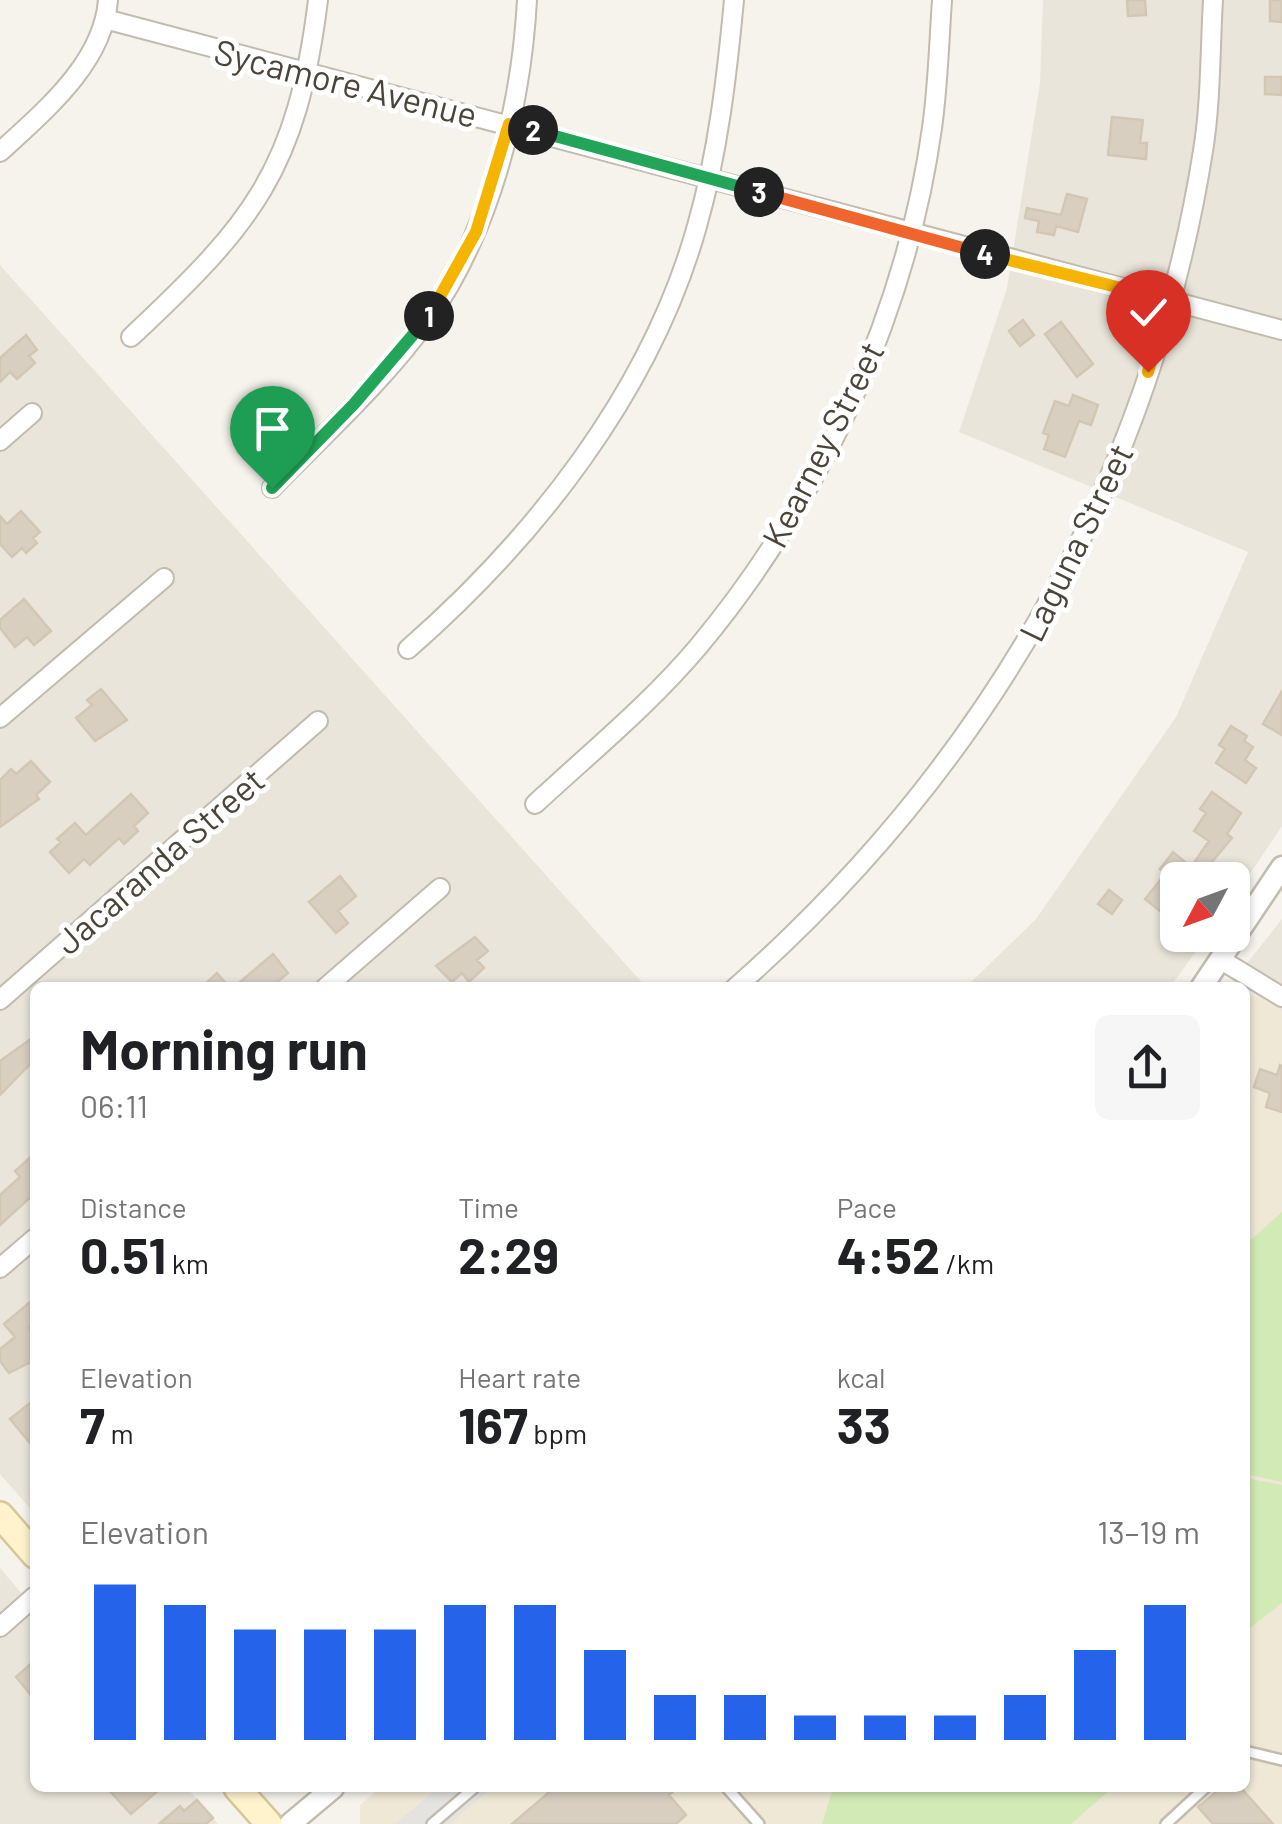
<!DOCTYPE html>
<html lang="en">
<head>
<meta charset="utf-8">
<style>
  body { margin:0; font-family:Barlow,sans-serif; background:#f6f6f6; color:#202124; height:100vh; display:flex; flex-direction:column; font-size:38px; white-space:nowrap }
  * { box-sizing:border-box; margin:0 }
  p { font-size:32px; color:#757577 }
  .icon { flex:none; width:55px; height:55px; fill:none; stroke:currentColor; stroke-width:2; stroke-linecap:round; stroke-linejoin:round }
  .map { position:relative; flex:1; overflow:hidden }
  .drawer { position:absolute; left:30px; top:982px; width:1220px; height:810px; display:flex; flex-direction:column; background:#fff; border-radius:15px; box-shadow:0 2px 8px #0004 }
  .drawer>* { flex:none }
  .needle { width:65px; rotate:229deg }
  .tools { position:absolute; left:1160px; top:862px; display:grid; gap:20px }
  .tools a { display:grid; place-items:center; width:90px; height:90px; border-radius:15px; background:#fff; box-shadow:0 2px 8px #0004; font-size:50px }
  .pin { position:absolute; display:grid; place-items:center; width:85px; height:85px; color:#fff; margin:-102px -42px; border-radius:50% 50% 50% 0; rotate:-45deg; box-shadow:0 0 10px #0007 }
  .pin .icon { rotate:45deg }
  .km { position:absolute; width:50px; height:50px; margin:-25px; border-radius:50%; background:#222; color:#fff; font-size:28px; line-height:50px; text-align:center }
  .round { display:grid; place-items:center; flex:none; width:105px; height:105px; border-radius:15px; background:#f6f6f6 }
  .overview { display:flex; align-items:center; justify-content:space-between; height:170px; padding:0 50px }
  h1 { font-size:55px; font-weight:700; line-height:75px }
  .metrics { display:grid; grid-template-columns:repeat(3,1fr); gap:15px; height:170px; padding:10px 50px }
  .metrics div { display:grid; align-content:center }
  .metrics b { font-size:50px; font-weight:700 }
  .metrics small { font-size:28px; font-weight:400 }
  .metrics p { font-size:28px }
  .chart { height:280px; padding:20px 50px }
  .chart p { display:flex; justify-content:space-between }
  .chart svg { width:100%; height:180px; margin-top:10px; stroke:#2563eb; stroke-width:6 }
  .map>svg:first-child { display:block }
  .residential { fill:#eae5da }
  .education { fill:#efe8d6 }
  .green { fill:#d2eab5 }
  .parking { fill:#e5e3e0 }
  .building { fill:#d8cfc1; stroke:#d3c7b4; stroke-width:2.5 }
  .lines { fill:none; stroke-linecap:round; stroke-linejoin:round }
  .service-casing { stroke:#c2bbae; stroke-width:14 }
  .minor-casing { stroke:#c2bbae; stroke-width:22 }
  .tertiary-casing { stroke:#c2bbae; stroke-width:25 }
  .secondary-casing { stroke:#d6c79b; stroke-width:30 }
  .service { stroke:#fff; stroke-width:9 }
  .minor { stroke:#fff; stroke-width:18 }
  .tertiary { stroke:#fff; stroke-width:20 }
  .secondary { stroke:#fff3cd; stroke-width:25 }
  .split-1-casing { stroke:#fff; stroke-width:20 }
  .split-2-casing { stroke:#fff; stroke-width:20 }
  .split-3-casing { stroke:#fff; stroke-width:20 }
  .split-4-casing { stroke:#fff; stroke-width:20 }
  .split-5-casing { stroke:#fff; stroke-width:20 }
  .split-1 { stroke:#22a559; stroke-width:12 }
  .split-2 { stroke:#f5b400; stroke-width:12 }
  .split-3 { stroke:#22a559; stroke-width:12 }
  .split-4 { stroke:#f0652b; stroke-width:12 }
  .split-5 { stroke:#f5b400; stroke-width:12 }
  .labels { text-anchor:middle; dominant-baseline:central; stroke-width:10; stroke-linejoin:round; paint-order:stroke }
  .street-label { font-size:35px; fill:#4b4439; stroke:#fff }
</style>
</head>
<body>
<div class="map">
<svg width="1282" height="1824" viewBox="0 0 1282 1824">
  <rect width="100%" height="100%" fill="#f6f3ec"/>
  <path class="residential" d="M1043,0H1282V826L1233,899L1232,880H1178V935H1208L1170,987H966L1036,919L1176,717L1248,552L959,432L1007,288L1040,83Z
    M0,265L646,987L35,988V1514L0,1474Z
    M1282,919V1012L1233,981Z
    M0,1568L35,1609V1788H187L218,1824H0Z"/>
  <path class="education" d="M1245,990L1282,1012V1824H360V1805L380,1788H1245Z"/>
  <path class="green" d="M1282,1212V1482L1245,1474V1245Z
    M1245,1478L1282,1485V1603L1245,1632Z
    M833,1788H1112L1071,1824H822Z"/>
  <path class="parking" d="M438,1788H492L449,1824H395Z"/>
  <path class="building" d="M1127,0H1145L1146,15L1128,16Z
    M1270,0H1282V22L1270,21Z
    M1265,77H1282V95L1265,94Z
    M1112,117L1143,120L1140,143H1147L1146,159L1108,155Z
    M1067,194L1087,199L1078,232L1056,226L1054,235L1037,232L1039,221L1025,218L1027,208L1061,215Z
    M1023,320L1034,335L1020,346L1009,331Z
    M1061,322L1093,364L1077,377L1045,334Z
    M26,335L37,350L29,356L35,363L17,379L10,372L0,382V358Z
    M1073,395L1098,405L1091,425L1079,421L1065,457L1044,449L1049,435L1043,433L1055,401L1069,406Z
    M21,511L40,532L33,538L37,543L26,553L22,548L12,557L0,544V516L7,524Z
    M24,599L51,631L34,645L27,637L15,647L0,628V620Z
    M101,689L127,720L95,741L76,718L92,705L87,700Z
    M1282,691V735L1263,724Z
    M1231,726L1247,736L1244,741L1253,747L1245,760L1256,768L1246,783L1216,763L1225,749L1219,745Z
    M31,761L50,782L36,795L39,799L0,827V780L11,769L16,774Z
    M1212,792L1241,813L1227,834L1232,838L1201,875L1208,880H1178V925L1145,899L1166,873L1160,869L1173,852L1191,867L1209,841L1194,831L1206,813L1200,809Z
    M131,794L148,813L134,826L138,831L124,844L119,838L90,865L84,859L69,873L50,852L61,842L57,839L75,823L86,835Z
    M340,876L356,896L338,911L348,923L336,933L309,902Z
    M1109,890L1122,900L1112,914L1098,904Z
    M475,937L488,951L477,960L484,968L469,982L462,973L452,982L436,966Z
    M273,954L288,973L270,988H233Z
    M217,973L230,988H201Z
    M35,1036V1059L0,1095V1061Z
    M1280,1065L1282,1066V1112L1266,1107L1270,1093L1254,1087L1260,1069L1277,1075Z
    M35,1153V1193L0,1225V1195L20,1177L15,1171Z
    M35,1298V1323L29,1328L35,1335V1360L9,1373L0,1361V1349L15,1337L4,1324Z
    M35,1399V1449L10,1419Z
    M35,1660V1700L16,1677Z
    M107,1788H161L131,1814Z
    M554,1788H677L669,1795L686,1815L676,1824H512Z
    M1221,1788H1241L1273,1824H1213L1198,1807Z
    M197,1800L213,1818L206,1824H159L180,1806L184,1811Z"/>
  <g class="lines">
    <g class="service-casing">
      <path id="service" d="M1245,1751L1282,1760
        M727,1788L759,1824
        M432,1824L474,1788
        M1166,1824L1205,1788"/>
    </g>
    <g class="minor-casing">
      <path id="minor" d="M105,19L1282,330
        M0,152C43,112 103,64 108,0
        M131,337C253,223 297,170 318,0
        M0,441L32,413
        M272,488C324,434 384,381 428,319C491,229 521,109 527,0
        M408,649C535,538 651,391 697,226C718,153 727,75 734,0
        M0,718L164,578
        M535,804C590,753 650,704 698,647C819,502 906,315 932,128C938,86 939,43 942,0
        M1223,961L1282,997
        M325,988L440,888
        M735,988C986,767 1150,483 1203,151C1211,102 1210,50 1213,0
        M0,1000L318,721
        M0,1268L35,1238
        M0,1627L35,1596"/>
    </g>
    <g class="tertiary-casing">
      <path id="tertiary" d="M1201,988L1282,867
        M290,1824L333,1788"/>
    </g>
    <g class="secondary-casing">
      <path id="secondary" d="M0,1515L35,1555
        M237,1788L269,1824"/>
    </g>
    <use href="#service" class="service"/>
    <use href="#minor" class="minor"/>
    <use href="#tertiary" class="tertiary"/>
    <use href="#secondary" class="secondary"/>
  </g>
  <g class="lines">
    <g class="split-1-casing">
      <path id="split-1" d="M272,488L354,404L429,316"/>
    </g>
    <g class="split-2-casing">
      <path id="split-2" d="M429,316L476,232L509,124L533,130"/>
    </g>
    <g class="split-3-casing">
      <path id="split-3" d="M533,130L759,192"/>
    </g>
    <g class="split-4-casing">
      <path id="split-4" d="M759,192L985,254"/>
    </g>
    <g class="split-5-casing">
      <path id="split-5" d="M985,254L1169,300L1148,372"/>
    </g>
    <use href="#split-1" class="split-1"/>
    <use href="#split-2" class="split-2"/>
    <use href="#split-3" class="split-3"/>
    <use href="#split-4" class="split-4"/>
    <use href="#split-5" class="split-5"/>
  </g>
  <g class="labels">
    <g class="street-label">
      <text transform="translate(346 82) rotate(14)">Sycamore Avenue</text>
      <text transform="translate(822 444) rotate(-63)">Kearney Street</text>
      <text transform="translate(1075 542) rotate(-64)">Laguna Street</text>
      <text transform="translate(159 860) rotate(-41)">Jacaranda Street</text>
    </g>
  </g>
</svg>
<div class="tools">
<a><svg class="needle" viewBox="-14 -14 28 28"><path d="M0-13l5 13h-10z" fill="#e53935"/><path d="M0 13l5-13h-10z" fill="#757577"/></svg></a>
</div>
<div class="pin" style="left:272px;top:488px;background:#1e9e55"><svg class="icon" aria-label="arrive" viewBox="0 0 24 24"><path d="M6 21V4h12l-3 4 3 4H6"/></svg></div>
<div class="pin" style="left:1148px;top:372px;background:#d93025"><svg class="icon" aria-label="check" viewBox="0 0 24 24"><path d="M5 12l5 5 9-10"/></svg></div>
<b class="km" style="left:429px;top:316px">1</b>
<b class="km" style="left:533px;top:130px">2</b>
<b class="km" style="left:759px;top:192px">3</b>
<b class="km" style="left:985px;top:254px">4</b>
<section class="drawer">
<div class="overview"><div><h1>Morning run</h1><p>06:11</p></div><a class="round"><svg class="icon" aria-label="share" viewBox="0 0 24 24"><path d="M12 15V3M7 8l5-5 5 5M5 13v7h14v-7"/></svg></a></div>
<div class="metrics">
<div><p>Distance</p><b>0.51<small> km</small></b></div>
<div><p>Time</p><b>2:29</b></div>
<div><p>Pace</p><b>4:52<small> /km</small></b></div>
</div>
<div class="metrics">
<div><p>Elevation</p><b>7<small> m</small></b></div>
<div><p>Heart rate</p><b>167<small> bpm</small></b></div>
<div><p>kcal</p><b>33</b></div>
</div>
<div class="chart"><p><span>Elevation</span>13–19 m</p>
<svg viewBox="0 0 160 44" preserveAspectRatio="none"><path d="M5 44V6M15 44V11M25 44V17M35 44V17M45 44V17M55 44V11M65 44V11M75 44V22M85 44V33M95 44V33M105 44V38M115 44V38M125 44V38M135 44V33M145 44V22M155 44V11"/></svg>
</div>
</section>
</div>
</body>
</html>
